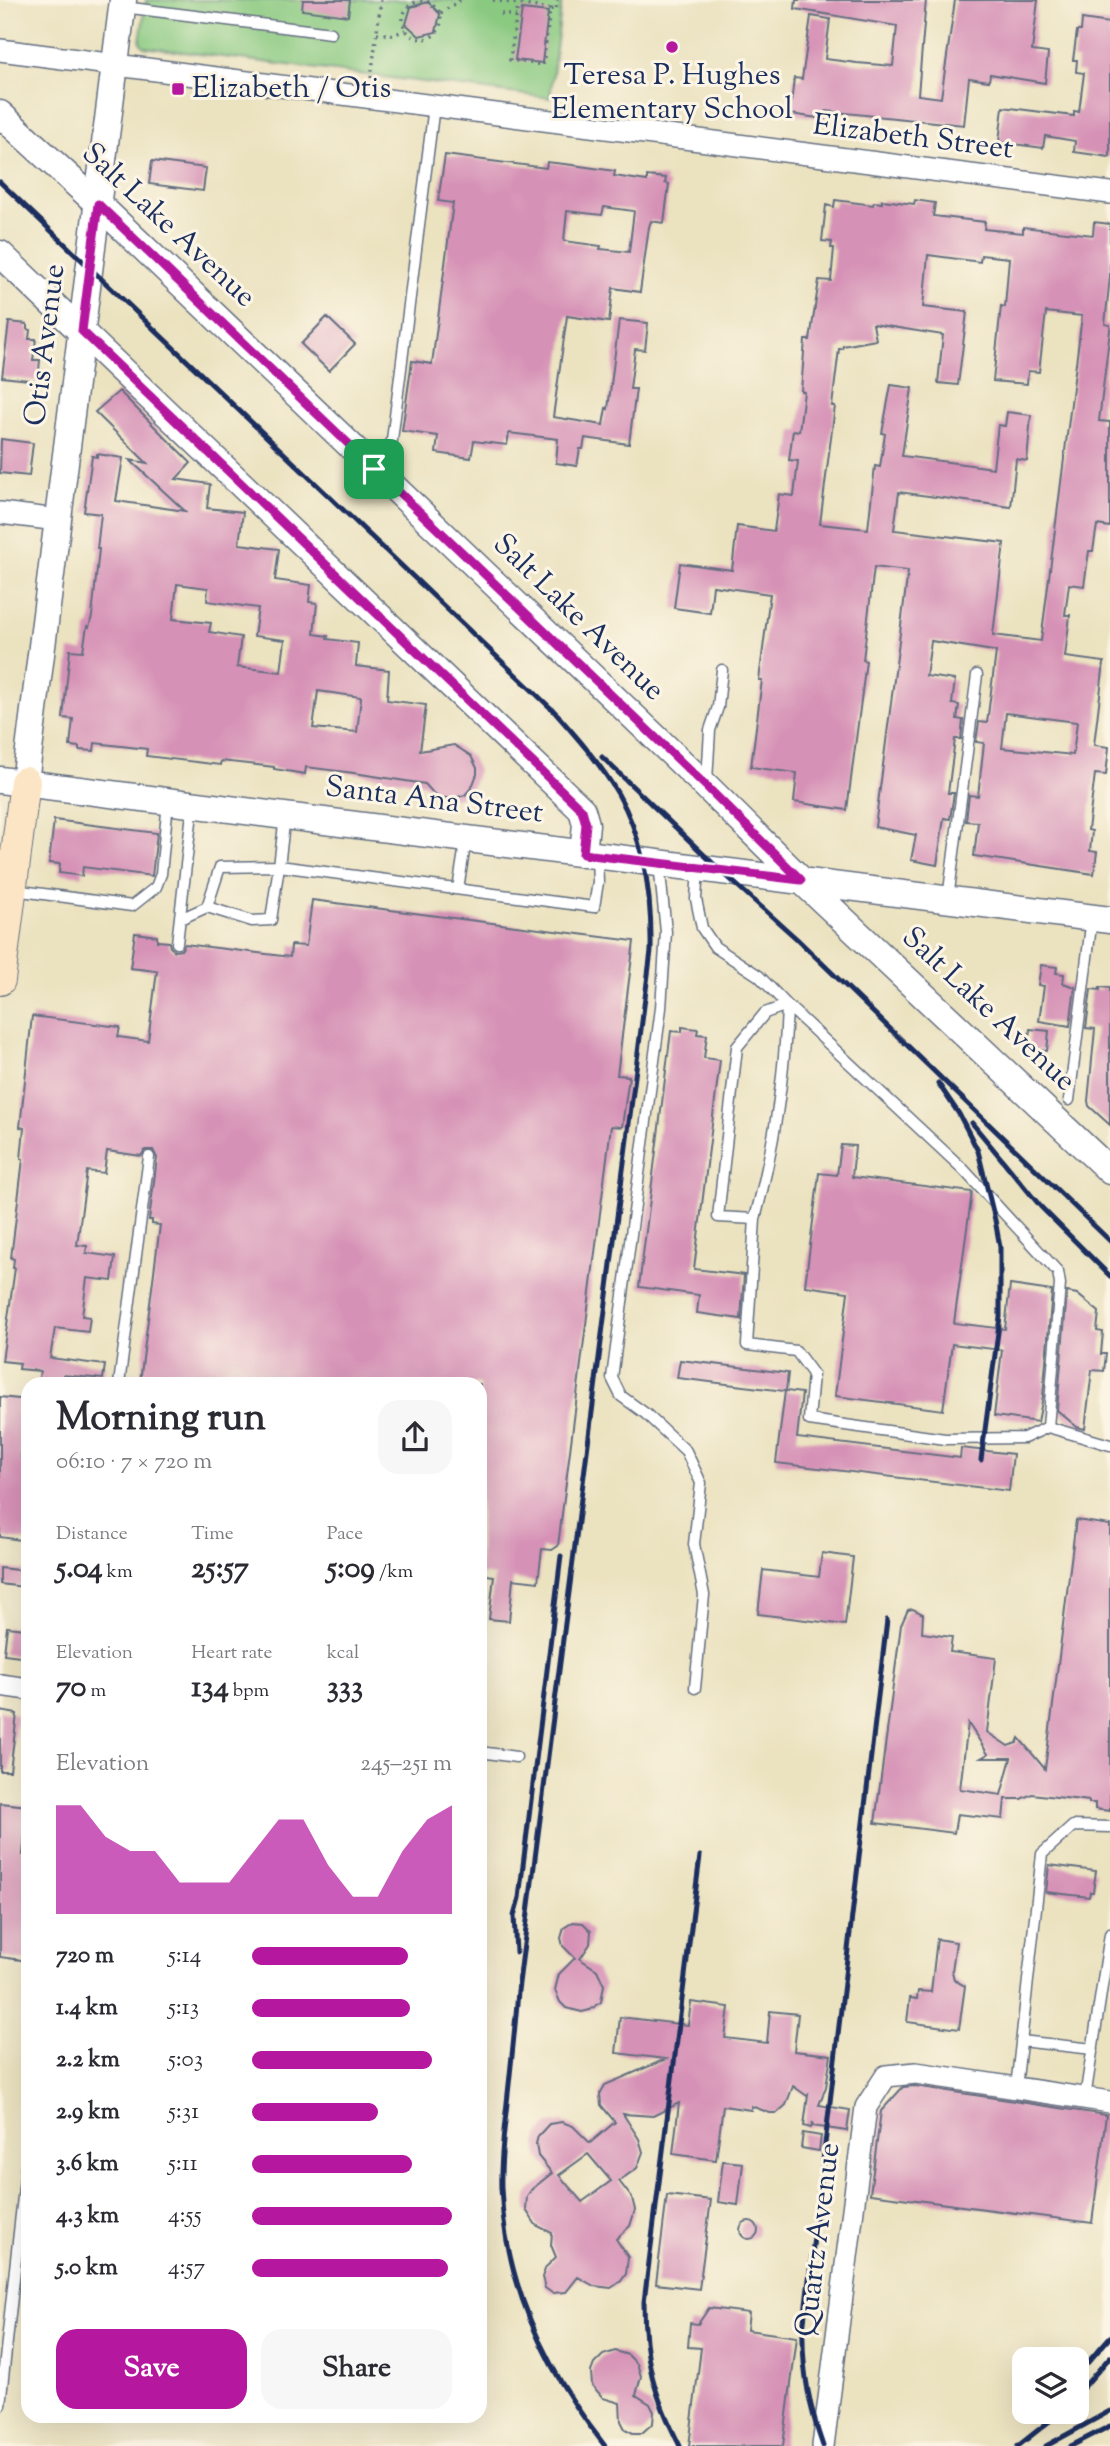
<!DOCTYPE html>
<html lang="en">
<head>
<meta charset="utf-8">
<style>
  body { margin:0; font-family:"Sorts Mill Goudy",serif; background:#f7f7f7; color:#2b2b33; height:100vh; display:flex; flex-direction:column; font-size:26px; white-space:nowrap }
  * { box-sizing:border-box; margin:0 }
  p { font-size:23px; color:#7c7c81 }
  .icon { flex:none; width:38px; height:38px; fill:none; stroke:currentColor; stroke-width:2; stroke-linecap:round; stroke-linejoin:round }
  .map { position:relative; flex:1; overflow:hidden }
  .details { position:absolute; left:21px; top:1377px; width:466px; height:1046px; display:flex; flex-direction:column; background:#fff; border-radius:21px; box-shadow:0 7px 28px #0002 }
  .details>* { flex:none }
  .controls { position:absolute; left:1012px; top:2347px; display:grid; gap:14px }
  .controls a { display:grid; place-items:center; width:77px; height:77px; border-radius:14px; background:#fff; box-shadow:0 7px 28px #0002; font-size:35px }
  .pin { position:absolute; display:grid; place-items:center; width:60px; height:60px; color:#fff; margin:-30px; border-radius:14px; box-shadow:0 4px 10px #0006 }
  .round { display:grid; place-items:center; flex:none; width:74px; height:74px; border-radius:21px; background:#f7f7f7 }
  .summary { display:flex; align-items:center; justify-content:space-between; height:119px; padding:0 35px }
  h1 { font-size:38px; font-weight:700; line-height:52px }
  .figures { display:grid; grid-template-columns:repeat(3,1fr); gap:10px; height:119px; padding:7px 35px }
  .figures div { display:grid; align-content:center }
  .figures b { font-size:30px; font-weight:700 }
  .figures small { font-size:19px; font-weight:400 }
  .figures p { font-size:19px }
  .chart { height:196px; padding:14px 35px }
  .chart p { display:flex; justify-content:space-between }
  .chart svg { width:100%; height:126px; margin-top:7px; fill:#b5179e; opacity:.7 }
  .button { display:flex; gap:14px; margin-top:auto; padding:14px 35px }
  .button a { flex:1; height:80px; border-radius:21px; background:#b5179e; color:#fff; font-size:28px; font-weight:700; line-height:80px; text-align:center }
  .button a+a { background:#f7f7f7; color:#2b2b33 }
  ul { padding:0 35px; list-style:none; font-size:23px }
  li { display:grid; grid-template-columns:112px 84px 1fr; align-items:center; height:52px }
  li i { height:18px; border-radius:9px; background:#b5179e }
  .map>svg:first-child { display:block }
  .park { fill:#89c980; stroke:#527c6f; stroke-width:2 }
  .building { fill:#d691b6; fill-rule:evenodd }
  .lines { fill:none; stroke-linecap:round; stroke-linejoin:round }
  .service-casing { stroke:#646e80; stroke-width:13 }
  .minor-casing { stroke:#646e80; stroke-width:24 }
  .tertiary-casing { stroke:#646e80; stroke-width:29 }
  .secondary-casing { stroke:#646e80; stroke-width:32 }
  .path { stroke:#646e80; stroke-width:3.5; stroke-dasharray:2 5; stroke-linecap:butt }
  .service { stroke:#fff; stroke-width:10 }
  .minor { stroke:#fff; stroke-width:21 }
  .tertiary { stroke:#fff; stroke-width:26 }
  .secondary { stroke:#fce5c4; stroke-width:30 }
  .rail { stroke:#1b2f5e; stroke-width:5 }
  .route-casing { stroke:#fff; stroke-width:14 }
  .route { stroke:#b5179e; stroke-width:9 }
  .poi-dot { fill:#b5179e; stroke:#fcf5e5; stroke-width:2.5 }
  .labels { text-anchor:middle; dominant-baseline:central; stroke-width:6; stroke-linejoin:round; paint-order:stroke }
  .poi-label { font-size:30px; fill:#1b2f5e; stroke:#fcf5e5 }
  .street-label { font-size:30px; fill:#1b2f5e; stroke:#fcf5e5 }
</style>
</head>
<body>
<div class="map">
<svg width="1110" height="2446" viewBox="0 0 1110 2446">
  <rect width="100%" height="100%" fill="#fcf5e5"/>
  <filter id="ink" filterUnits="userSpaceOnUse"><feTurbulence type="fractalNoise" baseFrequency=".0143" numOctaves="2"/><feDisplacementMap in="SourceGraphic" scale="14" xChannelSelector="R" yChannelSelector="G"/><feConvolveMatrix kernelMatrix="1 2 1 2 8 2 1 2 1" color-interpolation-filters="sRGB"/></filter>
  <filter id="wash" filterUnits="userSpaceOnUse"><feTurbulence type="fractalNoise" baseFrequency=".00686" numOctaves="4" result="noise"/><feDisplacementMap in="SourceGraphic" scale="28" xChannelSelector="R" yChannelSelector="G"/><feGaussianBlur stdDeviation="1.57" result="paint"/><feColorMatrix in="noise" values="0 0 0 0 0 0 0 0 0 0 0 0 0 0 0 0 0 1.4 0 .05"/><feComposite in="paint" operator="in"/></filter>
  <g filter="url(#wash)">
    <rect width="100%" height="100%" fill="#ebe2c0"/>
    <path class="park" d="M146,0H562L550,98L144,47L140,42Z"/>
    <g id="blocks">
      <path class="building" d="M303,0H350L348,16L302,10Z
        M796,0H926L918,95L941,98L955,0H1038L1032,51L1048,53L1045,83L990,74L989,81L969,78L964,125L826,111L825,119L790,114L794,78L802,79L811,16L830,19L825,59L857,63L893,66L897,26L795,9Z
        M428,2L440,14L436,32L419,36L406,24L411,7Z
        M522,9L548,12L542,63L515,60Z
        M1082,19L1110,23V157L1074,152L1075,141L1045,136L1043,148L999,142L1003,107L1074,116V111L1079,112L1084,73L1076,72L1077,60H1073L1077,31H1081Z
        M445,155L546,168L547,162L573,165L615,171L614,176L647,181V176L666,178L665,183L669,184L664,223L651,221L649,227L640,292L613,288L609,322L567,316L553,417L603,425L606,408L608,409L619,320L648,323L645,350L635,349L630,389H636L629,444L585,438L583,449H580L577,466L556,463L558,439L509,433L507,445L474,441L471,458L436,453L438,436L402,431L412,361L432,364L453,203L438,201ZM604,207L634,211L629,252L600,249L601,246L564,241L567,211L602,215Z
        M152,161L206,168L203,191L149,184Z
        M835,200L873,205L874,202L882,203V200L914,204L915,200L935,203L933,216L985,222L984,229L1023,233V227L1093,235L1094,222L1110,224V277L1105,324L1110,325V330L1099,421L1110,422V527L1097,525L1093,551H1089L1084,586L1069,584L1065,615H1070L1065,657L1104,662L1094,745L1109,747L1106,775L1095,774L1088,830L1092,831L1090,851L1097,852L1094,874L974,856L978,822L966,821L969,795L978,796L984,743L976,742L979,722L987,723L996,652L993,651L931,641L926,676L955,680L952,704L959,705L957,719L963,720L961,739H955L948,793H954L950,819L944,818L937,865L911,860L916,835L875,827L908,571L874,567L863,660L866,661L847,810L794,802L797,773L751,767L762,680H759L770,594L713,586L710,613L674,608L680,563L732,570L737,526L774,531L779,494L794,496L798,461L789,460L793,430L799,431L804,392L801,391L805,340H810L819,280L831,281L834,248H831L832,242L822,241L826,205L834,207ZM928,255L980,262L981,255L1009,258L1005,307L1001,306L993,381L1027,384L1028,371L1039,372L1046,312L1082,316L1041,641L993,635L1004,543L894,530L899,492L1011,507L1016,459L1027,461L1031,415L1007,412L1005,426L998,425L993,468L902,456L912,388L891,385L882,433L885,434L880,467L875,466L868,529L820,524L835,406H832L839,349H842L843,346L876,340L873,324L943,335L938,383L958,385L967,312L923,307ZM1006,713L1077,722L1073,755L1002,748Z
        M327,317L355,344L329,371L301,344Z
        M9,322L27,324V329L30,330L29,339H36L33,360H40L38,381L2,377Z
        M119,391L191,463L176,479L210,484L207,508L243,512L239,544L279,549L275,580L311,585L309,602L317,603L314,634L328,636L327,639L358,643L356,666L389,670L387,700L426,705L420,751L454,745L471,756L477,768V774L472,787L465,795L455,798H444L434,794L425,784L354,773L306,767L305,774L274,769V767L221,761L220,765L146,756L147,749L95,743L94,751L79,750V747L70,746L73,719L63,718L70,650L83,651L87,626L89,627L92,616L99,549H97L101,514L84,512L92,456L97,457V454L123,458L116,501L185,511L130,460L147,463L95,412ZM177,584L208,588L207,601L258,608L254,636L285,640L281,672L237,667L241,637L209,632L211,623L173,619ZM318,691L361,697L357,732L313,728Z
        M1,439L33,443L29,476L0,473Z
        M54,820L157,833L152,876L83,867L82,876L59,873L60,864L49,863Z
        M312,900L634,941L617,1075L629,1076L622,1127L611,1126L558,1546L552,1550L542,1549L538,1582L513,1579L509,1621L489,1619L494,1576L480,1574V1384H156L140,1382L160,1225L152,1224V1220H149L157,1158L153,1150H145L141,1156L107,1151L104,1173L87,1171L77,1245L87,1246L86,1253L115,1257L112,1281L87,1278L82,1316L90,1317L88,1332L55,1328L50,1358L105,1365L103,1379L63,1375L62,1384H38L40,1371L19,1369L20,1363L2,1361L15,1268H13L14,1259L11,1258L23,1159H21L24,1128L20,1127L32,1016L120,1027L118,1037L148,1041L157,971L130,968L135,933L157,936V941L169,942L170,947L175,951L181,950L185,944L290,957L291,945L306,946Z
        M1041,965L1057,967L1056,973L1064,974L1063,983L1075,987L1070,1026L1039,1021L1044,986L1038,985Z
        M1100,987L1110,988V1125L1089,1106L1088,1101L1095,1029L1086,1028L1091,989L1100,990Z
        M682,1027L698,1029L697,1034L707,1035L704,1058L720,1060L694,1269L744,1275L741,1319L697,1313L699,1295L639,1287L671,1031L682,1032Z
        M1030,1029L1049,1031L1047,1051L1028,1049Z
        M841,1145L855,1146L852,1177L972,1192L954,1323L1005,1329L1010,1285L1052,1291L1043,1396L1038,1422L994,1416L1002,1350L952,1344L943,1410L835,1396L848,1292L805,1286L819,1173L837,1175Z
        M1067,1292L1077,1294L1099,1312L1097,1331L1103,1332L1101,1354H1106L1104,1371L1092,1370L1085,1429L1077,1427L1057,1410Z
        M680,1360L788,1373L786,1391L802,1393L797,1438L960,1458L961,1448L1013,1454L1009,1491L776,1463L785,1391L677,1378Z
        M0,1397L28,1400L21,1458L28,1461V1541L0,1537Z
        M1076,1520L1110,1525V1811L1095,1809V1803H1089V1801L1032,1794L1021,1799H1005L1003,1819L957,1814L954,1833L875,1823L901,1625L908,1610L913,1609L923,1614L922,1633L952,1637L950,1652L996,1658L987,1732L1008,1746L1017,1743L1019,1738L1045,1769ZM968,1723L988,1754L981,1758H1011L1001,1795L960,1789Z
        M822,1553L853,1557L845,1625L758,1614L763,1570L819,1577Z
        M0,1568L26,1571L24,1587L0,1584Z
        M7,1627L25,1629L24,1639L28,1640V1657L4,1654Z
        M0,1711L17,1714L10,1771H0Z
        M0,1803L28,1806L23,1855H28V1961L0,1957Z
        M1049,1865L1096,1871L1093,1892H1090L1089,1897L1046,1892Z
        M573,1922L583,1923L591,1931L590,1944L580,1959L597,1970L604,1985L601,2002L590,2010L582,2012L566,2008L560,2002L555,1990L559,1974L575,1958L563,1946L561,1938L564,1928Z
        M937,1939L956,1942L952,1971L954,1980L965,1986L959,2029L907,2022L910,1998L917,1999L918,1991L931,1992Z
        M691,2002L729,2007L725,2038L767,2043L770,2011L798,2014L794,2051L831,2055L826,2087L819,2105L850,2110L847,2131L812,2126L813,2122L811,2128L804,2126L808,2095L807,2096L793,2086L786,2105L777,2113H770L751,2106V2110L723,2106L716,2160L673,2154L679,2103L653,2116L623,2114L639,2139L643,2152L637,2168L619,2181L632,2198L635,2210L630,2226L616,2239L628,2257L626,2274L621,2281L611,2288L594,2286L578,2277L566,2292L552,2293L545,2288L542,2277L546,2267L556,2257L551,2245L552,2233L536,2225L526,2210L527,2196L532,2189L552,2173L538,2156L536,2144L538,2136L549,2124L562,2122L573,2126L590,2143L615,2122L601,2105L600,2094L605,2085L666,2059L616,2053L620,2017L688,2025ZM588,2154L611,2181L582,2202L559,2175Z
        M915,2086L1106,2115L1092,2223L870,2194L881,2111L903,2087Z
        M803,2133L821,2136L819,2151L801,2148Z
        M723,2161L743,2163L738,2205L718,2202Z
        M667,2195L711,2200L699,2289L656,2284Z
        M740 2230a9 9 0 1 1 18 0a9 9 0 1 1-18 0Z
        M709,2308L749,2313L747,2330L797,2337L783,2446H689L701,2348L688,2347L690,2323L698,2324Z
        M615,2351L628,2355L637,2364L641,2376L636,2395L650,2404L654,2412L653,2423L642,2433H633L625,2429L621,2421L620,2403L603,2398L592,2385L591,2372L594,2364L603,2355Z"/>
    </g>
  </g>
  <g filter="url(#ink)">
    <use href="#blocks" fill-opacity="0" stroke="#646e80" stroke-width="2"/>
    <g class="lines">
      <g class="service-casing">
        <path id="service" d="M123,7L331,33
          M375,469L387,454L392,440L434,106
          M707,781L710,730L718,707L722,670
          M659,863L666,932L661,1008L612,1378L621,1396L646,1414L686,1451L701,1483L694,1544L704,1595L695,1688
          M698,868L696,899L702,928L715,947L759,976L787,1005L964,1170L1058,1272L1060,1284L1048,1427L1110,1445
          M458,889L466,839
          M14,890L132,906L156,887L161,874L168,802
          M948,899L977,675
          M207,907L220,867L279,866L285,816
          M180,919L207,907L252,921L271,920L279,866L594,907L598,882L597,857
          M177,943L193,804
          M787,1005C785,1076 773,1150 755,1219L718,1217L737,1047L765,1013Z
          M1069,1100L1092,918
          M755,1219L747,1345L796,1351L813,1374L809,1420L945,1439L1024,1438L1048,1427
          M119,1384L149,1157
          M480,1752L516,1757
          M1021,2041L1093,2049
          M1016,2088L1042,1854L1073,1826L1110,1827
          M1085,2098L1110,1934
          M0,2405L28,2151"/>
      </g>
      <g class="minor-casing">
        <path id="minor" d="M0,50L1110,193
          M0,513L58,520
          M0,1685L28,1689
          M823,2446L866,2107L886,2076L916,2073L1110,2102"/>
      </g>
      <g class="tertiary-casing">
        <path id="tertiary" d="M0,114L98,204L706,786L801,880L1110,1171
          M0,254L582,810L586,824L583,854
          M0,780L1110,920
          M25,782L123,0"/>
      </g>
      <g class="secondary-casing">
        <path id="secondary" d="M0,980L25,782"/>
      </g>
      <path class="path" d="M493,0L550,9L543,65L510,60L518,5
        M403 20a19 19 0 1 1 38 0a19 19 0 1 1-38 0Z
        M551,9L556,10L557,0
        M441,13L460,0
        M501,14L516,16
        M377,33L392,35L406,30
        M371,78L381,0"/>
      <use href="#service" class="service"/>
      <use href="#minor" class="minor"/>
      <use href="#tertiary" class="tertiary"/>
      <use href="#secondary" class="secondary"/>
      <path class="rail" d="M0,182L559,716
        M552,709C576,736 600,763 618,794C645,841 652,897 651,951L518,1991C515,2029 511,2066 507,2103C504,2131 500,2160 501,2188C505,2285 546,2371 605,2446
        M602,757L720,870L797,939L1110,1241
        M938,1083L959,1114L978,1151L995,1220L1000,1247V1317L981,1460
        M972,1123L1041,1207L1110,1276
        M516,1952L514,1916L519,1898L561,1556
        M1076,2376L1110,2337
        M1076,2396L1110,2357
        M680,2446C654,2395 644,2360 644,2302L700,1856
        M823,2446C809,2407 802,2371 803,2330L887,1620
        M1018,2446L1061,2412
        M1046,2446L1110,2411
        M1071,2446L1110,2426"/>
    </g>
  </g>
  <g class="lines" filter="url(#ink)">
    <g class="route-casing">
      <path id="route" d="M98,204L706,786L801,880L583,854L586,824L582,810L82,331Z"/>
    </g>
    <use href="#route" class="route"/>
  </g>
  <g class="poi-dot">
    <circle cx="672" cy="47" r="7"/>
    <rect x="171" y="82" width="14" height="14" rx="3.5"/>
  </g>
  <g class="labels">
    <g class="poi-label">
      <text x="672" y="76">Teresa P. Hughes<tspan x="672" dy="34">Elementary School</tspan></text>
      <text x="192" y="89" text-anchor="start">Elizabeth / Otis</text>
    </g>
    <g class="street-label">
      <text transform="translate(913 138) rotate(7)">Elizabeth Street</text>
      <text transform="translate(168 226) rotate(43)">Salt Lake Avenue</text>
      <text transform="translate(46 345) rotate(-83)">Otis Avenue</text>
      <text transform="translate(578 618) rotate(44)">Salt Lake Avenue</text>
      <text transform="translate(434 801) rotate(7)">Santa Ana Street</text>
      <text transform="translate(988 1010) rotate(43)">Salt Lake Avenue</text>
      <text transform="translate(819 2240) rotate(-83)">Quartz Avenue</text>
    </g>
  </g>
</svg>
<div class="controls">
<a><svg class="icon" aria-label="layers" viewBox="0 0 24 24"><path d="M12 4l9 5-9 5-9-5zM3 14l9 5 9-5"/></svg></a>
</div>
<div class="pin" style="left:374px;top:469px;background:#1e9e55"><svg class="icon" aria-label="arrive" viewBox="0 0 24 24"><path d="M6 21V4h12l-3 4 3 4H6"/></svg></div>
<section class="details">
<div class="summary"><div><h1>Morning run</h1><p>06:10 · 7 × 720 m</p></div><a class="round"><svg class="icon" aria-label="share" viewBox="0 0 24 24"><path d="M12 15V3M7 8l5-5 5 5M5 13v7h14v-7"/></svg></a></div>
<div class="figures">
<div><p>Distance</p><b>5.04<small> km</small></b></div>
<div><p>Time</p><b>25:57</b></div>
<div><p>Pace</p><b>5:09<small> /km</small></b></div>
</div>
<div class="figures">
<div><p>Elevation</p><b>70<small> m</small></b></div>
<div><p>Heart rate</p><b>134<small> bpm</small></b></div>
<div><p>kcal</p><b>333</b></div>
</div>
<div class="chart"><p><span>Elevation</span>245–251 m</p>
<svg viewBox="0 0 160 44" preserveAspectRatio="none"><path d="M0 44V6L10 6L20 17L30 22L40 22L50 33L60 33L70 33L80 22L90 11L100 11L110 27L120 38L130 38L140 22L150 11L160 6V44z"/></svg>
</div>
<ul>
<li><b>720 m</b>5:14<i style="width:78%"></i></li>
<li><b>1.4 km</b>5:13<i style="width:79%"></i></li>
<li><b>2.2 km</b>5:03<i style="width:90%"></i></li>
<li><b>2.9 km</b>5:31<i style="width:63%"></i></li>
<li><b>3.6 km</b>5:11<i style="width:80%"></i></li>
<li><b>4.3 km</b>4:55<i style="width:100%"></i></li>
<li><b>5.0 km</b>4:57<i style="width:98%"></i></li>
</ul>
<div class="button"><a>Save</a><a>Share</a></div>
</section>
</div>
</body>
</html>
